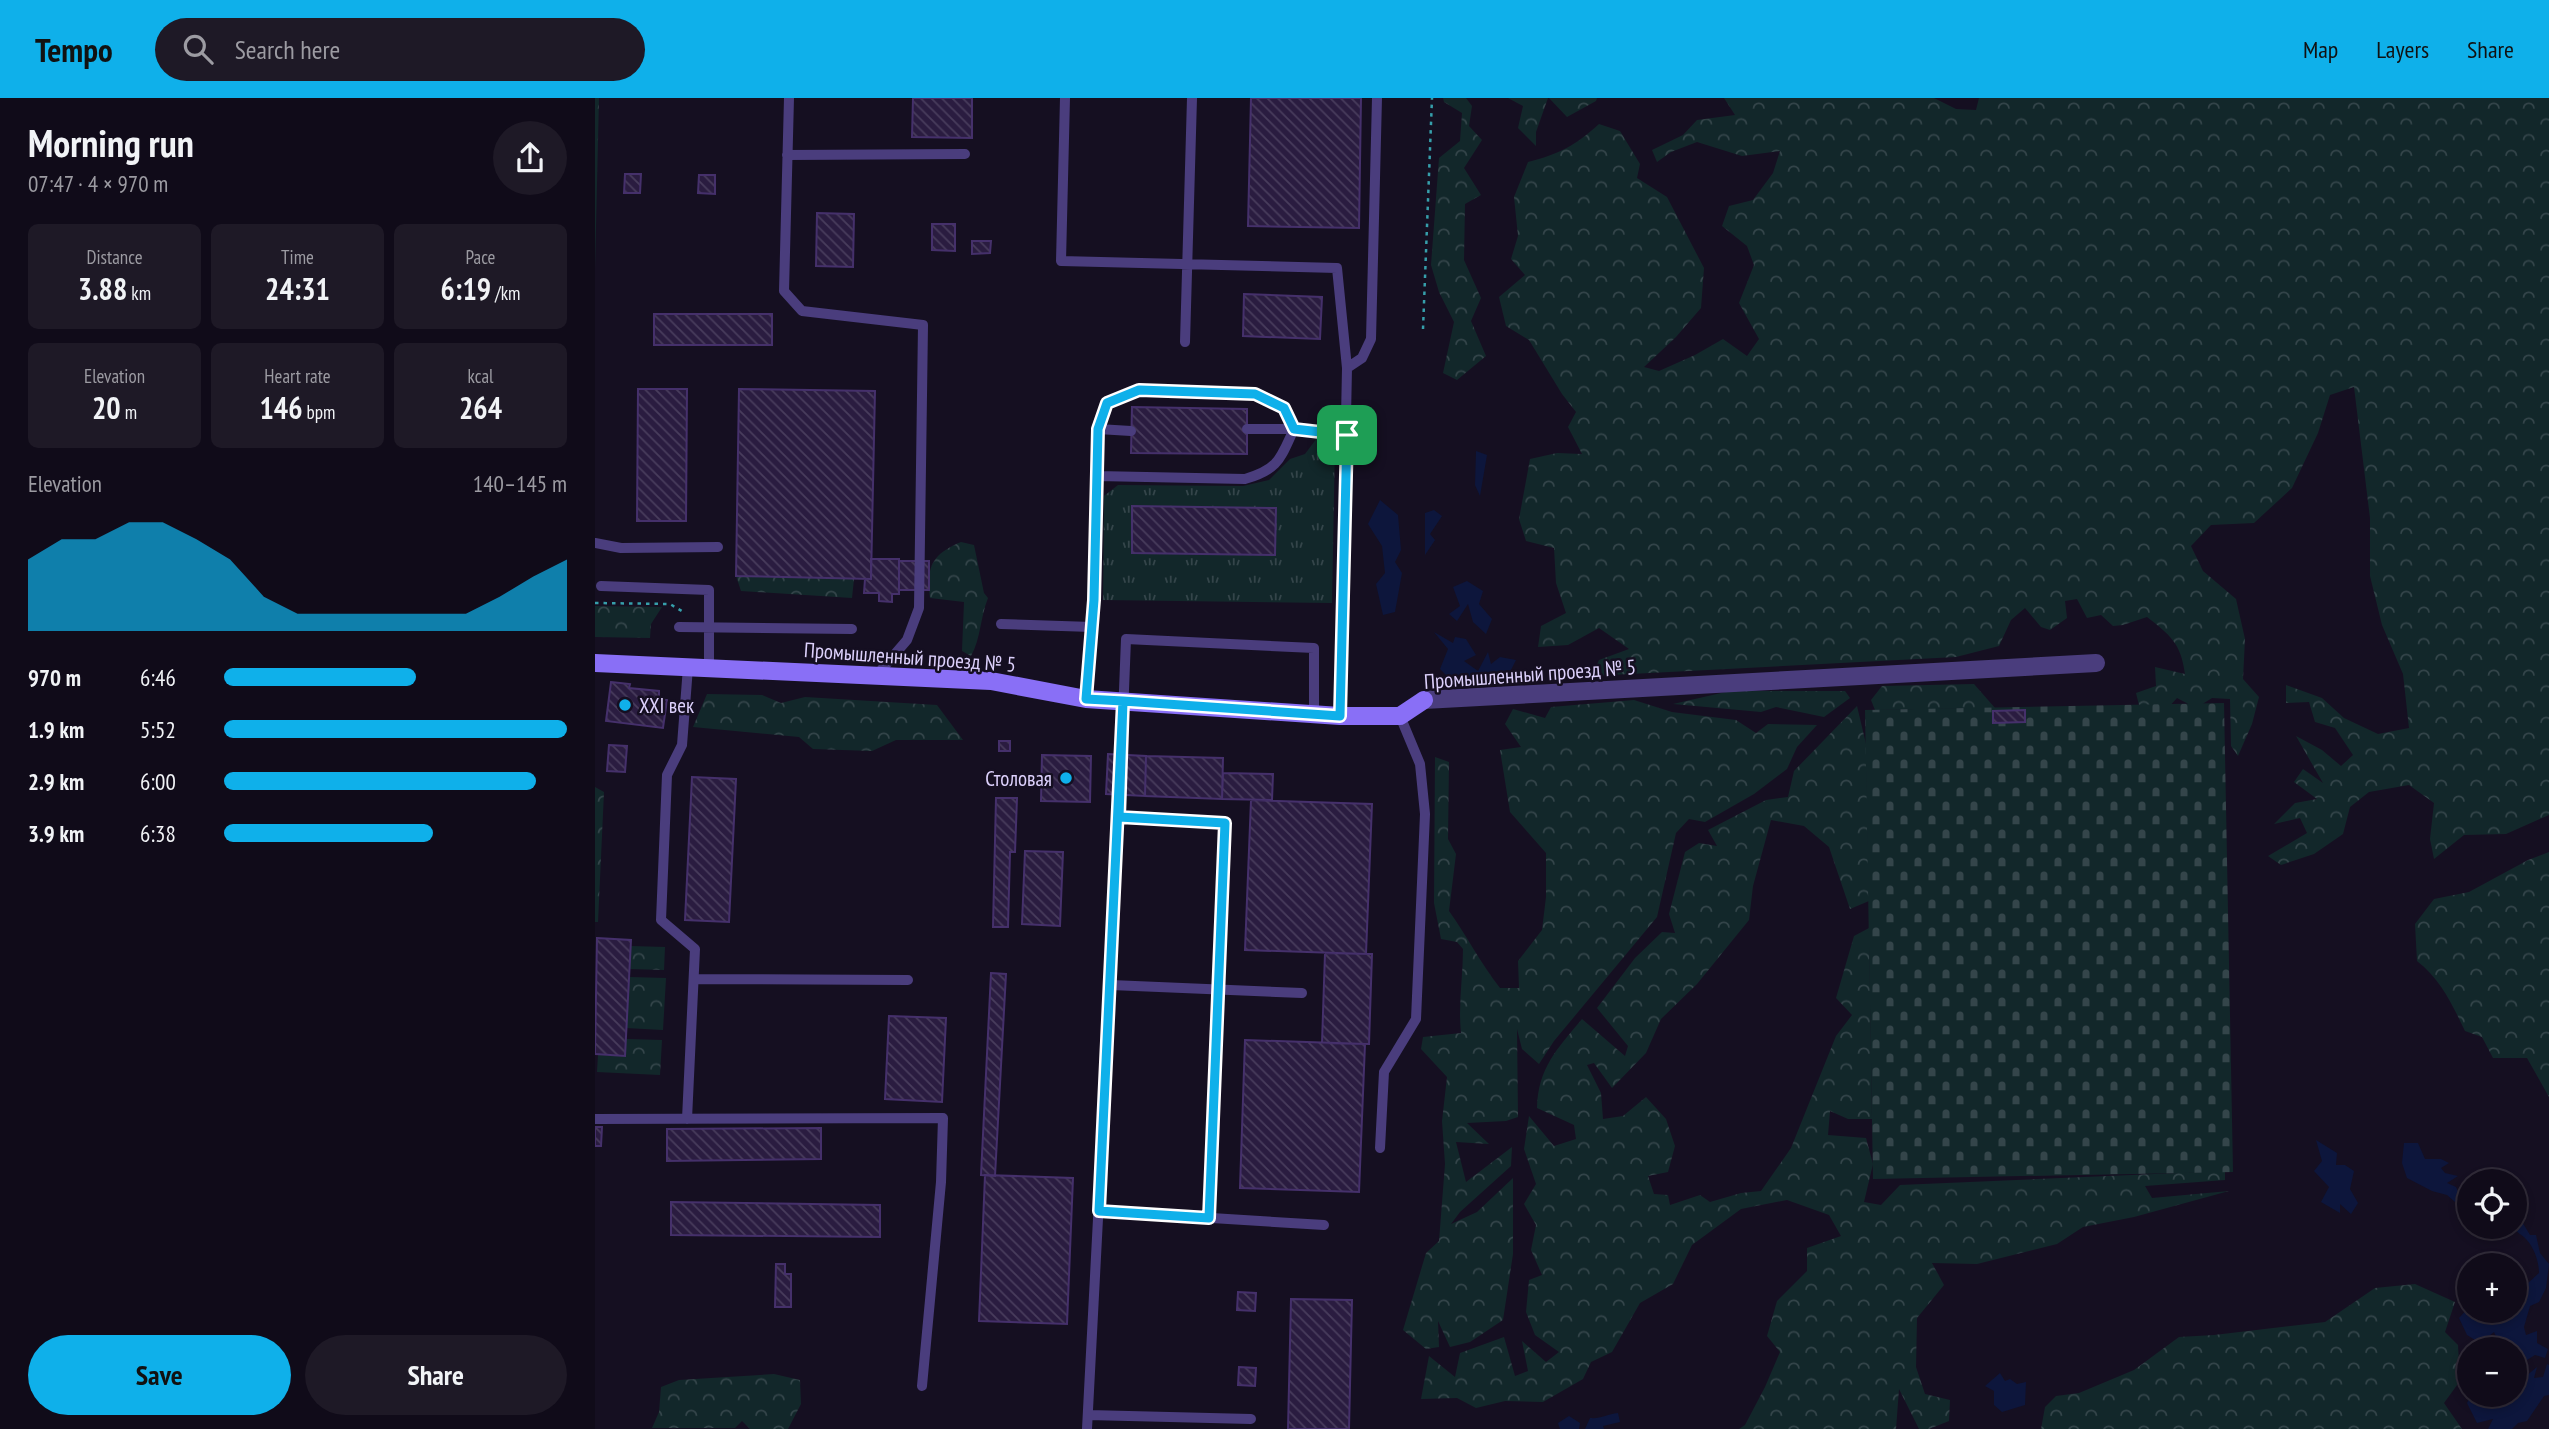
<!DOCTYPE html>
<html lang="en">
<head>
<meta charset="utf-8">
<style>
  body { margin:0; font-family:"PT Sans Narrow",sans-serif; background:#1e1926; color:#f1f3f6; height:100vh; display:flex; flex-direction:column; font-size:26px; white-space:nowrap }
  * { box-sizing:border-box; margin:0 }
  p { font-size:23px; color:#9c9ba2 }
  .icon { flex:none; width:38px; height:38px; fill:none; stroke:currentColor; stroke-width:2; stroke-linecap:round; stroke-linejoin:round }
  .map { position:relative; flex:1; overflow:hidden }
  .sheet { display:flex; flex-direction:column; background:#100b19; width:595px }
  .sheet>* { flex:none }
  .fabs { position:absolute; left:1862px; top:1071px; display:grid; gap:14px }
  .fabs a { display:grid; place-items:center; width:70px; height:70px; border-radius:50%; background:#100b19; box-shadow:0 4px 10px #0003,0 0 0 2px #302b38; font-size:35px }
  .pin { position:absolute; display:grid; place-items:center; width:60px; height:60px; color:#fff; margin:-30px; border-radius:14px; box-shadow:0 4px 10px #0006 }
  .round { display:grid; place-items:center; flex:none; width:74px; height:74px; border-radius:37px; background:#1e1926 }
  .head { display:flex; align-items:center; justify-content:space-between; height:119px; padding:0 28px }
  h1 { font-size:38px; font-weight:700; line-height:52px }
  .metrics { display:grid; grid-template-columns:repeat(3,1fr); gap:10px; height:119px; padding:7px 28px }
  .metrics div { display:grid; align-content:center; border-radius:10px; background:#1e1926; text-align:center }
  .metrics b { font-size:30px; font-weight:700 }
  .metrics small { font-size:19px; font-weight:400 }
  .metrics p { font-size:19px }
  .chart { height:196px; padding:14px 28px }
  .chart p { display:flex; justify-content:space-between }
  .chart svg { width:100%; height:126px; margin-top:7px; fill:#0fb0ea; opacity:.7 }
  .button { display:flex; gap:14px; margin-top:auto; padding:14px 28px }
  .button a { flex:1; height:80px; border-radius:42px; background:#0fb0ea; color:#111; font-size:28px; font-weight:700; line-height:80px; text-align:center }
  .button a+a { background:#1e1926; color:#f1f3f6 }
  ul { padding:0 28px; list-style:none; font-size:23px }
  li { display:grid; grid-template-columns:112px 84px 1fr; align-items:center; height:52px }
  li i { height:18px; border-radius:9px; background:#0fb0ea }
  header { display:flex; align-items:center; gap:42px; box-sizing:border-box; height:98px; padding:0 35px; background:#0fb0ea; color:#111 }
  header strong { font-size:33px }
  nav { display:flex; gap:38px; margin-inline-start:auto; font-size:24px }
  .search { width:490px; height:63px; background:#1e1926; display:flex; align-items:center; gap:18px; box-sizing:border-box; padding:0 24px; border-radius:38px; color:#9c9ba2; font-size:26px }
  main { display:flex; flex:1; min-height:0 }
  .map>svg:first-child { display:block }
  .grass { fill:url(#grass-tufts) }
  .forest { fill:url(#forest-crowns) }
  .cemetery { fill:url(#cemetery-stones) }
  .water { fill:#0d163c }
  .building { fill:url(#building-back-hatch); stroke:#45306b; stroke-width:2 }
  .lines { fill:none; stroke-linecap:round; stroke-linejoin:round }
  .path { stroke:#369fab; stroke-width:2.5; stroke-dasharray:3.5 5; stroke-linecap:butt }
  .lane { stroke:#4a3d7d; stroke-width:10 }
  .street { stroke:#4a3d7d; stroke-width:18 }
  .secondary { stroke:#896ff6; stroke-width:18 }
  .route-casing { stroke:#fff; stroke-width:14 }
  .route { stroke:#0fb0ea; stroke-width:9 }
  .poi-dot { fill:#0fb0ea; stroke:#150f21; stroke-width:2.5 }
  .labels { text-anchor:middle; dominant-baseline:central; stroke-width:5; stroke-linejoin:round; paint-order:stroke }
  .street-label { font-size:21px; fill:#ddd1fc; stroke:#150f21 }
  .poi-label { font-size:21px; fill:#ddd1fc; stroke:#150f21; text-anchor:start }
</style>
</head>
<body>
<header>
<strong>Tempo</strong>
<div class="search"><svg class="icon" aria-label="search" viewBox="0 0 24 24"><circle cx="10" cy="10" r="6"/><path d="M15 15l6 6"/></svg>Search here</div>
<nav><a>Map</a><a>Layers</a><a>Share</a></nav>
</header>
<main>
<section class="sheet">
<div class="head"><div><h1>Morning run</h1><p>07:47 · 4 × 970 m</p></div><a class="round"><svg class="icon" aria-label="share" viewBox="0 0 24 24"><path d="M12 15V3M7 8l5-5 5 5M5 13v7h14v-7"/></svg></a></div>
<div class="metrics">
<div><p>Distance</p><b>3.88<small> km</small></b></div>
<div><p>Time</p><b>24:31</b></div>
<div><p>Pace</p><b>6:19<small> /km</small></b></div>
</div>
<div class="metrics">
<div><p>Elevation</p><b>20<small> m</small></b></div>
<div><p>Heart rate</p><b>146<small> bpm</small></b></div>
<div><p>kcal</p><b>264</b></div>
</div>
<div class="chart"><p><span>Elevation</span>140–145 m</p>
<svg viewBox="0 0 160 44" preserveAspectRatio="none"><path d="M0 44V19L10 12L20 12L30 6L40 6L50 12L60 19L70 32L80 38L90 38L100 38L110 38L120 38L130 38L140 32L150 25L160 19V44z"/></svg>
</div>
<ul>
<li><b>970 m</b>6:46<i style="width:56%"></i></li>
<li><b>1.9 km</b>5:52<i style="width:100%"></i></li>
<li><b>2.9 km</b>6:00<i style="width:91%"></i></li>
<li><b>3.9 km</b>6:38<i style="width:61%"></i></li>
</ul>
<div class="button"><a>Save</a><a>Share</a></div>
</section>
<div class="map">
<svg width="1954" height="1331" viewBox="0 0 1954 1331">
  <defs>
    <pattern id="grass-tufts" width="24" height="20" patternUnits="userSpaceOnUse" patternTransform="scale(1.75)"><rect width="24" height="20" fill="#12272a"/><path d="M3 7l-1-3M5 7V3M7 7l1-3M15 17l-1-3M17 17v-4M19 17l1-3" fill="none" stroke="#34454a"/></pattern>
    <pattern id="forest-crowns" width="20" height="18" patternUnits="userSpaceOnUse" patternTransform="scale(1.75)"><rect width="20" height="18" fill="#12272a"/><path d="M2 6a3 3 0 1 1 6 0M12 15a3 3 0 1 1 6 0" fill="none" stroke="#34454a"/></pattern>
    <pattern id="cemetery-stones" width="16" height="16" patternUnits="userSpaceOnUse" patternTransform="scale(1.75)"><rect width="16" height="16" fill="#12272a"/><path d="M2 7V4a2 2 0 0 1 4 0v3zM10 15v-3a2 2 0 0 1 4 0v3z" fill="#34454a"/></pattern>
    <pattern id="building-back-hatch" width="6" height="6" patternUnits="userSpaceOnUse" patternTransform="scale(1.75)"><rect width="6" height="6" fill="#2a1c40"/><path d="M-1 5l2 2M0 0l6 6M5-1l2 2" fill="none" stroke="#483c5c"/></pattern>
  </defs>
  <rect width="100%" height="100%" fill="#150f21"/>
  <path class="grass" d="M722,340L740,344L737,505L508,502L509,398L523,387L648,388L674,382L695,361L710,356Z"/>
  <path class="forest" d="M0,0H4L0,171Z
    M848,0H871L877,8L874,28L887,42L869,70L886,97L870,106L869,162L886,200L876,223L891,258L862,282L848,275L859,224L844,194L836,167L844,60L865,43L867,15L849,4Z
    M913,0H953L941,34V48L923,30L928,8Z
    M954,0H1002L1001,3L972,19Z
    M1129,0H1339L1361,11L1381,12L1384,0H1954V717L1911,736L1869,737L1839,761L1835,741L1839,705L1814,687L1774,694L1755,709L1748,736L1719,756L1686,767L1673,758L1712,735L1705,720L1679,726L1700,705L1722,701L1699,684L1708,671L1728,685L1701,638L1727,652L1746,668L1758,657L1740,630L1720,624L1714,604L1691,605V587L1727,600L1749,620L1783,636L1814,630L1808,576L1787,527L1775,478V420L1759,289L1735,297L1723,335L1697,390L1659,425L1616,427L1596,448L1608,473L1641,501L1650,541L1648,581L1664,599L1657,626L1643,658L1636,648L1635,601L1617,600L1601,610L1582,600L1571,612L1545,611L1541,595L1561,588L1560,569L1590,576C1586,545 1575,537 1552,519L1528,527L1518,528L1506,517L1492,520L1482,501L1470,503L1472,520L1455,532L1446,529L1430,510L1416,522L1404,548L1361,559L997,578L1004,562L1034,551L1004,530L973,547L943,549L946,528L971,515L961,485L959,450L931,443L924,421L935,361L962,355L987,356L973,329L981,314L967,296L934,242L911,228L904,199L930,177L916,161L923,138L919,99L933,64C964,56 980,48 1004,26L1025,33L1045,66L1042,80L1072,99L1109,170L1106,210L1081,239L1049,269L1064,273L1100,257L1128,241L1152,258L1164,241L1144,205L1159,167L1152,148L1127,128L1134,108L1158,102L1178,75L1185,53L1147,58L1102,44L1076,54L1062,64L1057,52L1088,37L1102,22L1140,17Z
    M366,444L379,447L389,495L393,500C385,520 386,540 376,558L367,553L369,504L335,500C331,469 337,456 366,444Z
    M141,478L259,481L257,500L146,493Z
    M0,508L67,509L56,526L55,540L0,539Z
    M1379,586L1400,610L1280,612L1276,602L1287,588Z
    M1135,593H1250L1255,600L1229,619L1181,609L1166,614L1078,606Z
    M112,596L167,597L186,605L210,599L342,607L368,642H301L277,653L218,651L204,639L98,629Z
    M1039,602L1077,614L1141,622L1161,635L1173,626L1222,627L1202,649L1192,671L1159,696L1110,724L1094,721L1081,735L1062,819L959,943L944,966L927,951L922,931L923,1019L911,1023L872,1025L894,1046L861,1044L871,1084L917,1049L916,1068L865,1114L856,1126L882,1114L918,1080V1156L908,1222L875,1244L855,1249L843,1223L844,1249L831,1251L808,1232L831,1155L844,1143L850,1066L847,1023L852,979L826,951L828,939L866,935C863,907 868,879 868,851L862,844L846,841L839,805L840,659L854,664L853,741L861,756L854,813C872,838 886,866 905,890H924L923,863L947,832L951,799V755L915,714L905,652L926,649L910,626L918,611L950,620L956,609Z
    M1262,608L1271,646L1274,803L1255,811L1234,749L1209,728L1176,722L1158,788L1154,822L1102,886L1066,921L1051,955L1017,990L999,965L992,967L1006,995L1008,1021L1028,1018L1051,999L1071,1021L1080,1048L1073,1074L1053,1078L1059,1096L1073,1097L1075,1107L1105,1097L1115,1104L1146,1095L1166,1093L1196,1050L1241,938L1257,917L1241,900L1259,838L1274,830L1277,1021H1253L1235,1013L1233,1037L1271,1040L1278,1066L1269,1104L1286,1107L1305,1087L1630,1073V1082L1550,1088L1557,1100L1634,1093L1539,1119L1488,1129L1462,1146L1382,1166L1337,1165L1349,1187L1322,1220L1321,1269L1330,1296L1355,1302L1354,1323L1334,1331H1324L1304,1291L1301,1331H1144L1150,1327L1170,1289L1185,1254L1172,1238L1182,1203L1212,1173V1150L1246,1138L1234,1117L1192,1102L1146,1111L1097,1147L1078,1186L1045,1205L1017,1254L996,1264L988,1281L948,1304L910,1303L881,1310L862,1300L826,1301L834,1258L860,1279L865,1255L909,1239L920,1278L933,1273L927,1243L951,1264L964,1254L940,1237L931,1214L934,1182L947,1177L936,1152L941,1127L929,1106L941,1086L929,1051L934,1018L959,1048L981,1041L979,1027L942,1010C943,970 962,951 987,921L1030,958L1033,948L1002,910L1040,860L1067,834L1080,835L1074,816L1090,754L1104,745L1122,748L1113,732L1171,702L1193,699L1199,673Z
    M0,689L9,694L3,824H0Z
    M1954,754V999L1932,960H1898L1887,939L1870,933C1857,906 1846,882 1822,863L1820,826L1839,801L1874,794L1933,762Z
    M35,848L70,849L69,872L34,871Z
    M34,879L71,880L68,932L31,930Z
    M31,941L67,942L65,977L2,974L3,957L29,958Z
    M1820,1186L1860,1204L1850,1234L1863,1247L1865,1283L1849,1305L1867,1331H1446L1450,1309L1461,1298L1484,1295L1539,1272L1584,1239L1619,1237L1730,1224L1780,1190Z
    M179,1276L205,1282L206,1306L193,1331H155L147,1323L140,1330H57L64,1314L66,1289L84,1282Z"/>
  <path class="cemetery" d="M1629,605L1638,1074L1278,1081L1270,612Z"/>
  <path class="water" d="M881,353L892,357L885,398L880,387Z
    M785,402L803,417L806,452L800,464L807,475L800,514L788,517L781,486L790,475L787,448L773,426Z
    M839,412L847,418L835,436L840,442L830,457V415Z
    M872,483L888,493L884,506L897,521L891,536L878,524L873,506L862,523L854,516L865,508L858,489Z
    M839,534L858,545L860,539L871,541L881,557L869,563L883,573L893,554L896,566L905,559L921,562L913,578L878,580L868,576L853,579L845,571L853,551Z
    M1721,1042L1742,1055L1741,1067H1750L1759,1073L1755,1091L1763,1105L1756,1116L1745,1106V1115L1726,1104L1734,1089L1719,1073L1727,1063Z
    M1809,1045H1823L1830,1061H1846L1854,1065L1846,1070L1850,1075L1863,1078L1852,1085L1861,1089L1864,1096L1871,1091L1874,1096V1128L1868,1111L1852,1097L1837,1093L1812,1080L1807,1065Z
    M1920,1112L1935,1137H1941L1945,1155L1954,1166L1951,1190L1944,1204L1935,1208L1929,1229L1931,1237L1942,1233V1245L1953,1251L1950,1260L1940,1257L1932,1262L1923,1260L1922,1247L1919,1251H1897L1904,1245L1899,1234L1885,1245L1872,1237L1864,1220L1874,1209V1213L1919,1214L1930,1201L1933,1185L1944,1175C1944,1164 1939,1149 1931,1141C1926,1136 1922,1135 1918,1129H1920Z
    M1952,1266L1954,1267V1297L1949,1298L1932,1323L1923,1325L1917,1331H1893L1898,1321L1882,1325L1872,1305L1875,1299L1892,1309L1899,1301L1914,1302L1915,1297H1920V1277L1923,1270L1931,1278L1942,1269L1939,1280L1948,1279Z
    M1405,1275L1410,1283L1415,1281L1422,1286L1431,1284L1430,1307L1407,1314L1399,1307V1293L1390,1288Z
    M1023,1315L1025,1324L1008,1328L1009,1331H990L995,1320C1006,1321 1012,1316 1023,1315Z
    M974,1318L985,1325L984,1331H965L963,1325Z"/>
  <path class="building" d="M318,0H377V40L317,39Z
    M656,0H766L764,130L653,128Z
    M30,76H46L45,95H29Z
    M104,77H120V96L103,95Z
    M222,115L259,116L258,169L221,168Z
    M337,126H360V153L337,152Z
    M377,143H396L395,155L377,156Z
    M649,196L727,199L725,241L648,238Z
    M59,216H177V247H59Z
    M43,291H92L91,423H42Z
    M144,291L280,293L276,481L141,478Z
    M537,309L652,311V356L536,355Z
    M537,408L681,410L680,457L537,455Z
    M276,461H304V496H297V504L284,503V495H269L270,481H276Z
    M304,463H334V492H304Z
    M16,584L35,586L34,590L64,593V601L72,602L68,630L11,623Z
    M1430,612V624L1398,625V613Z
    M404,643H415V653H404Z
    M14,647L32,648L30,674L12,673Z
    M513,656L551,658L550,698L511,696Z
    M447,657L496,658L495,704L446,703Z
    M551,658L628,660L627,701L550,698Z
    M628,675L678,676L677,702L627,701Z
    M97,679L141,681L134,824L90,822Z
    M401,700H422L420,754H415L413,829H398Z
    M656,702L777,706L771,856L650,852Z
    M430,753L468,754L465,828L427,826Z
    M2,840L36,842L30,958L0,956Z
    M730,855L777,856L774,946L727,945Z
    M396,875L411,876L400,1078L386,1077Z
    M294,918L351,920L347,1004L290,1001Z
    M650,942L770,946L764,1094L645,1090Z
    M0,1029H7L6,1048H0Z
    M226,1030V1061L72,1063V1031Z
    M390,1077L478,1080L472,1226L384,1223Z
    M76,1104L285,1107V1139L76,1137Z
    M181,1166H190V1176H196V1209H180Z
    M643,1194L661,1195L660,1213L642,1212Z
    M696,1201L757,1202L754,1331H693Z
    M644,1269L661,1270L660,1288L643,1287Z"/>
  <g class="lines">
    <path class="path" d="M828,231L837,0
      M0,505L75,506L90,515"/>
    <path class="lane" d="M194,0L189,193L207,213L328,227L324,510L312,542L281,578
      M470,0L466,163L742,170L752,270L745,618
      M192,57L370,56
      M590,244L597,0
      M752,270L767,260L776,241L782,0
      M652,331H699L752,337
      M502,378L650,381C684,371 685,361 699,331L689,310L660,296L544,292L512,305L503,331
      M0,445L26,450L123,449
      M6,488L114,492V570
      M406,526L497,529
      M84,529L257,531
      M491,601L499,502L503,331L536,333
      M524,719L630,725L614,1120
      M99,881L313,882
      M516,887L707,895
      M0,1021L348,1020L346,1084L327,1288
      M92,1021L100,851L66,822L72,677L87,647L93,569
      M785,1050L789,974L821,921L830,716L825,666L805,618
      M504,1113L729,1127
      M493,1317L656,1321
      M492,1331L524,719L531,541L719,550V616"/>
    <path class="street" d="M829,602L1501,565"/>
    <path class="secondary" d="M0,565L396,583L491,601L745,618H805L829,602"/>
  </g>
  <g class="lines">
    <g class="route-casing">
      <path id="route" d="M752,337L699,331L689,310L660,296L544,292L512,305L503,331L499,502L491,601L528,603L504,1113L614,1120L630,725L524,719L528,603L745,618L752,337"/>
    </g>
    <use href="#route" class="route"/>
  </g>
  <g class="poi-dot">
    <circle cx="30" cy="607" r="7"/>
    <circle cx="471" cy="680" r="7"/>
  </g>
  <g class="labels">
    <g class="street-label">
      <text transform="translate(315 559) rotate(4)">Промышленный проезд № 5</text>
      <text transform="translate(935 576) rotate(-4)">Промышленный проезд № 5</text>
    </g>
    <g class="poi-label">
      <text x="44" y="607">XXI век</text>
      <text x="457" y="680" text-anchor="end">Столовая</text>
    </g>
  </g>
</svg>
<div class="fabs">
<a><svg class="icon" aria-label="locate" viewBox="0 0 24 24"><circle cx="12" cy="12" r="6"/><path d="M12 2v4M12 18v4M2 12h4M18 12h4"/></svg></a>
<a>+</a>
<a>−</a>
</div>
<div class="pin" style="left:752px;top:337px;background:#1e9e55"><svg class="icon" aria-label="arrive" viewBox="0 0 24 24"><path d="M6 21V4h12l-3 4 3 4H6"/></svg></div>
</div>
</main>
</body>
</html>
